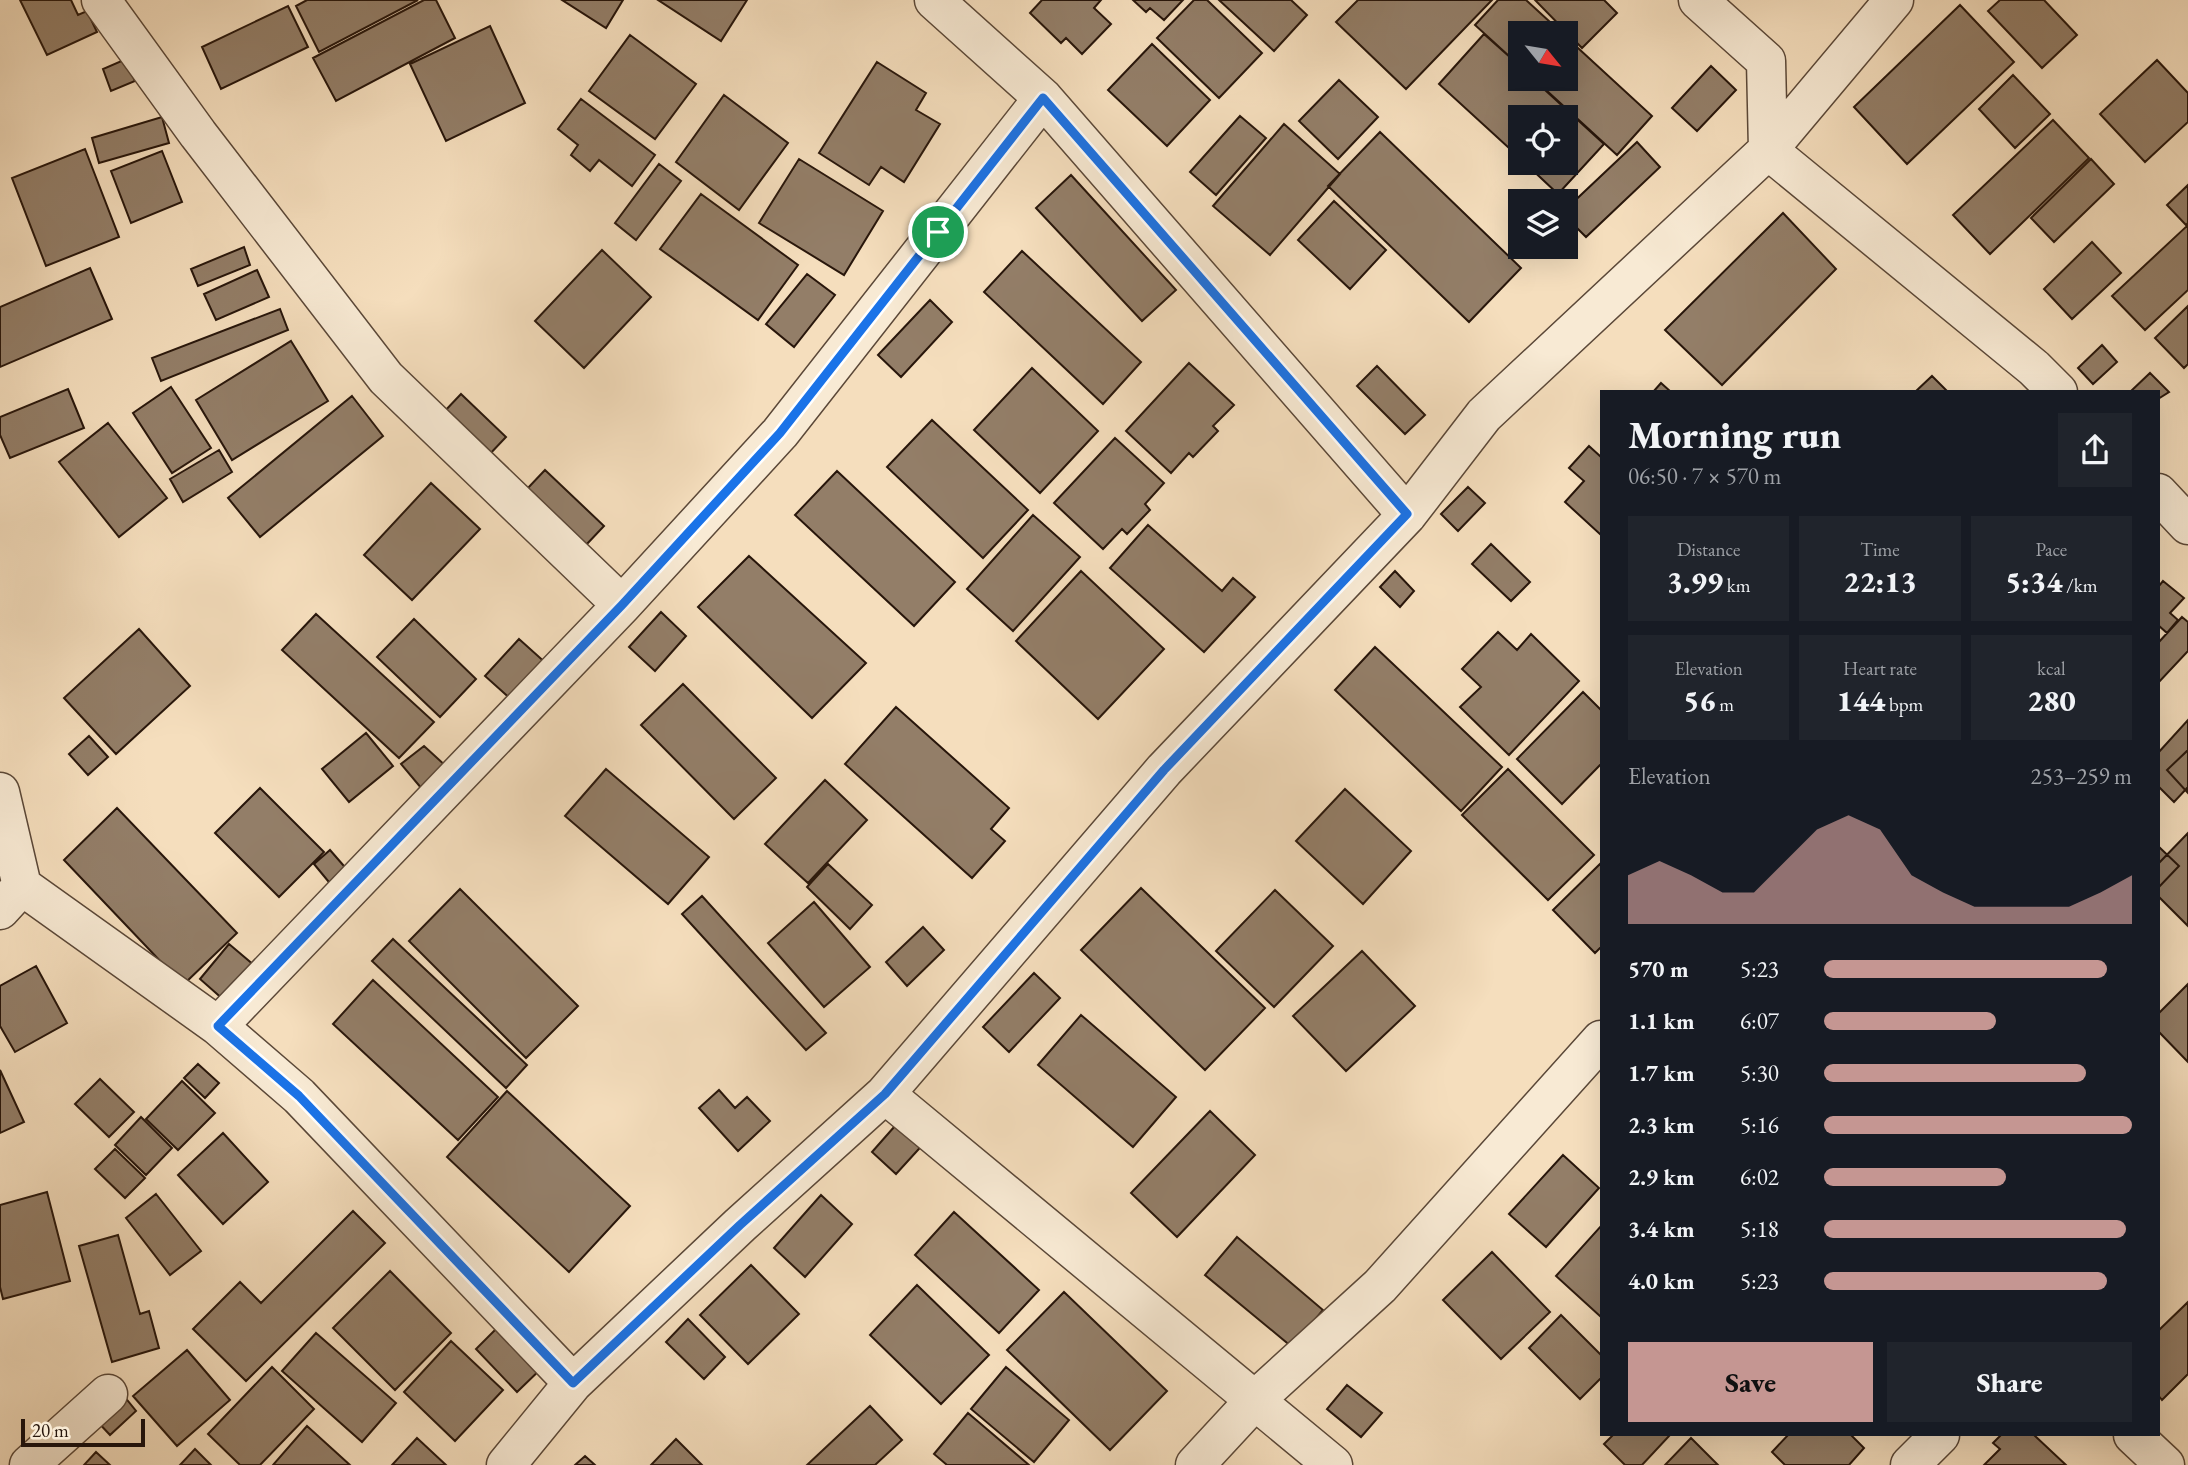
<!DOCTYPE html>
<html lang="en">
<head>
<meta charset="utf-8">
<style>
  body { margin:0; font-family:"EB Garamond",serif; background:#20242c; color:#f1f3f6; height:100vh; display:flex; flex-direction:column; font-size:26px; white-space:nowrap }
  * { box-sizing:border-box; margin:0 }
  p { font-size:23px; color:#9ea1a6 }
  .icon { flex:none; width:38px; height:38px; fill:none; stroke:currentColor; stroke-width:2; stroke-linecap:round; stroke-linejoin:round }
  .map { position:relative; flex:1; overflow:hidden }
  .sheet { position:absolute; left:1600px; top:390px; width:560px; height:1046px; display:flex; flex-direction:column; background:#171b24; border-radius:0px; box-shadow:0 7px 28px #0002 }
  .sheet>* { flex:none }
  .needle { width:46px; rotate:120deg }
  .buttons { position:absolute; left:1508px; top:21px; display:grid; gap:14px }
  .buttons a { display:grid; place-items:center; width:70px; height:70px; border-radius:0px; background:#171b24; box-shadow:0 7px 28px #0002; font-size:35px }
  .scale { position:absolute; left:21px; bottom:18px; width:124px; box-sizing:border-box; padding-left:7px; border:4px solid #28160b; border-top:0; font-size:19px; line-height:24px; white-space:nowrap; color:#28160b; -webkit-text-stroke:5px #f8ead4; paint-order:stroke }
  .pin { position:absolute; display:grid; place-items:center; width:60px; height:60px; color:#fff; margin:-30px; border:4px solid #fff; border-radius:50%; box-shadow:0 2px 7px #0007 }
  .round { display:grid; place-items:center; flex:none; width:74px; height:74px; border-radius:0px; background:#20242c }
  .summary { display:flex; align-items:center; justify-content:space-between; height:119px; padding:0 28px }
  h1 { font-size:38px; font-weight:800; line-height:52px }
  .stats { display:grid; grid-template-columns:repeat(3,1fr); gap:10px; height:119px; padding:7px 28px }
  .stats div { display:grid; align-content:center; border-radius:0px; background:#20242c; text-align:center }
  .stats b { font-size:30px; font-weight:800 }
  .stats small { font-size:19px; font-weight:400 }
  .stats p { font-size:19px }
  .chart { height:196px; padding:14px 28px }
  .chart p { display:flex; justify-content:space-between }
  .chart svg { width:100%; height:126px; margin-top:7px; fill:#c59692; opacity:.7 }
  .action { display:flex; gap:14px; margin-top:auto; padding:14px 28px }
  .action a { flex:1; height:80px; border-radius:0px; background:#c59692; color:#111; font-size:28px; font-weight:800; line-height:80px; text-align:center }
  .action a+a { background:#20242c; color:#f1f3f6 }
  ul { padding:0 28px; list-style:none; font-size:23px }
  li { display:grid; grid-template-columns:112px 84px 1fr; align-items:center; height:52px }
  li i { height:18px; border-radius:9px; background:#c59692 }
  .map>svg:first-child { display:block }
  .building { fill:#937e68; stroke:#28160b; stroke-width:2 }
  .lines { fill:none; stroke-linecap:round; stroke-linejoin:round }
  .minor-casing { stroke:#5b4838; stroke-width:41 }
  .minor { stroke:#f8ead4; stroke-width:38 }
  .route-casing { stroke:#fff; stroke-width:14 }
  .route { stroke:#1a73e8; stroke-width:9 }
</style>
</head>
<body>
<div class="map">
<svg width="2188" height="1465" viewBox="0 0 2188 1465">
  <rect width="100%" height="100%" fill="#f5debd"/>
  <filter id="stains"><feTurbulence type="fractalNoise" baseFrequency=".00286" numOctaves="4"/><feColorMatrix values="0 0 0 0 .2 0 0 0 0 .09 0 0 0 0 .02 0 0 0 .5 -.17"/></filter>
  <radialGradient id="worn" r=".72"><stop offset=".6" stop-color="#630" stop-opacity="0"/><stop offset="1" stop-color="#630" stop-opacity=".3"/></radialGradient>
  <path class="building" d="M20,0H71L78,15L87,11L97,32L47,55Z
    M307,0H418L319,52L296,6Z
    M424,0H436L455,38L336,101L313,58Z
    M562,0H623L606,28Z
    M658,0H747L721,41Z
    M1042,0H1101L1094,8L1111,24L1082,54L1066,38L1061,43L1030,13Z
    M1133,0H1183L1164,20L1150,8L1146,12Z
    M1194,0H1207L1262,53L1219,98L1157,38Z
    M1219,0H1291L1307,15L1274,51Z
    M1358,0H1492L1406,89L1336,22Z
    M1498,0H1526L1562,33H1521V67L1475,25Z
    M1535,0H1604L1617,13L1582,48Z
    M2000,0H2044L2077,35L2042,68L1988,11Z
    M1960,5L2014,62L1907,164L1854,107Z
    M288,6L308,47L221,89L202,47Z
    M490,26L525,103L446,141L410,64Z
    M1484,34L1521,67V79H1533L1604,144L1558,194L1525,163H1566V117H1521V159L1439,84Z
    M630,35L696,84L655,139L589,91Z
    M1566,37L1652,116L1617,155L1534,79H1566Z
    M1152,44L1210,100L1167,146L1108,90Z
    M126,59L135,81L111,91L103,69Z
    M2157,60L2188,93V122L2145,162L2100,114Z
    M877,62L926,93L916,110L940,124L904,182L881,167L869,185L819,153Z
    M1711,66L1736,90L1697,131L1672,108Z
    M2013,75L2050,114L2015,148L1979,109Z
    M1339,80L1378,117L1338,159L1299,121Z
    M724,95L788,143L739,210L676,162Z
    M581,99L655,155L632,186L599,160L590,171L571,155L578,145L558,129Z
    M1240,116L1266,138L1216,195L1190,172Z
    M162,117L169,143L99,163L92,138Z
    M2053,120L2089,158L1990,254L1953,215Z
    M1284,124L1340,174L1270,255L1213,206Z
    M1380,132L1521,268L1469,322L1328,186Z
    M1637,142L1660,167L1586,237L1566,217V209Z
    M85,149L119,237L46,266L12,178Z
    M162,151L182,202L131,223L111,171Z
    M799,159L883,211L844,275L759,223Z
    M2091,159L2114,184L2054,242L2031,218Z
    M659,164L681,181L636,240L615,223Z
    M1071,175L1176,290L1142,321L1036,208Z
    M2188,185V223L2186,225L2167,205Z
    M701,194L798,265L758,320L660,249Z
    M1334,201L1386,250L1350,289L1298,240Z
    M1783,213L1836,269L1722,385L1665,330Z
    M2188,225V290L2145,330L2112,296Z
    M2092,242L2121,273L2072,319L2044,289Z
    M244,247L250,265L198,286L191,269Z
    M602,250L651,297L584,368L535,321Z
    M1022,251L1141,362L1103,404L984,292Z
    M90,268L112,319L0,367V307Z
    M257,270L269,297L216,320L204,294Z
    M807,274L835,295L794,347L766,324Z
    M930,300L952,322L901,377L878,355Z
    M2188,306V364L2184,368L2155,338Z
    M280,309L288,330L161,381L152,358Z
    M291,341L328,401L232,460L196,400Z
    M2102,345L2117,362L2093,384L2078,368Z
    M1189,363L1234,405L1213,426L1218,431L1193,457L1189,453L1171,473L1126,431Z
    M1377,366L1425,415L1405,434L1357,386Z
    M1032,368L1098,431L1040,493L974,430Z
    M2150,373L2169,392L2158,399V392H2130Z
    M1932,376L1948,392H1915Z
    M1661,383L1671,392H1653Z
    M171,387L211,448L172,473L133,413Z
    M68,389L84,428L10,458L0,435V417Z
    M461,394L506,437L487,457L442,414Z
    M352,396L383,436L260,537L228,498Z
    M932,420L1028,510L983,558L887,467Z
    M108,423L167,498L119,537L59,462Z
    M1115,438L1164,483L1145,504L1150,510L1127,534L1122,529L1103,549L1054,503Z
    M1589,446L1601,457V535L1565,502L1584,481L1569,468Z
    M219,450L232,472L183,502L170,479Z
    M545,470L604,526L585,546L526,490Z
    M837,471L955,582L914,626L795,515Z
    M431,483L480,529L412,600L364,555Z
    M1468,487L1485,503L1458,531L1441,514Z
    M1033,515L1080,557L1013,631L967,589Z
    M1148,525L1222,591L1233,578L1255,597L1204,652L1110,568Z
    M1491,544L1530,582L1511,601L1472,564Z
    M749,556L866,663L812,718L698,607Z
    M1081,571L1164,649L1098,719L1016,641Z
    M1395,571L1414,591L1400,607L1380,587Z
    M2163,581L2184,598L2170,613L2178,620L2167,633L2158,625V587Z
    M661,612L686,636L655,671L629,647Z
    M316,614L434,722L399,758L282,650Z
    M2182,617L2188,622V651L2158,683V643Z
    M414,619L476,679L440,717L377,657Z
    M139,629L190,686L116,754L64,698Z
    M1498,632L1517,650L1531,634L1579,681L1509,755L1460,707L1481,687L1462,669Z
    M519,639L548,665L514,702L485,676Z
    M1375,647L1502,767L1461,811L1335,690Z
    M683,684L776,778L734,819L641,725Z
    M1583,692L1601,710V764L1562,804L1517,759Z
    M896,707L1009,808L991,829L1005,841L972,878L845,764Z
    M2188,720V787L2174,802L2158,786V753Z
    M366,733L393,766L349,802L322,769Z
    M89,736L108,757L88,775L69,754Z
    M424,746L448,768L422,789L401,764Z
    M2188,750V793L2167,770Z
    M606,769L709,857L668,904L565,816Z
    M1508,769L1594,855L1548,900L1462,815Z
    M825,780L867,820L808,883L765,844Z
    M260,788L324,852L279,897L215,833Z
    M1345,789L1411,851L1363,904L1296,841Z
    M117,808L237,933L183,985L64,860Z
    M2188,833V926L2158,896V864Z
    M2158,846L2179,866L2158,888Z
    M330,850L350,873L333,887L314,864Z
    M1601,863V947L1595,953L1553,910Z
    M828,864L872,905L850,929L807,887Z
    M1141,888L1265,1008L1205,1070L1081,950Z
    M460,889L578,1006L526,1058L409,941Z
    M1275,890L1333,946L1274,1007L1216,951Z
    M702,896L826,1033L806,1050L682,914Z
    M814,902L870,967L824,1007L768,943Z
    M923,927L944,950L907,986L886,962Z
    M393,939L527,1065L506,1088L372,961Z
    M229,944L255,966L225,1001L200,979Z
    M1362,951L1415,1006L1346,1071L1293,1016Z
    M36,966L67,1023L15,1052L0,1026V986Z
    M1034,973L1060,998L1009,1052L983,1027Z
    M373,980L498,1097L458,1140L333,1024Z
    M2188,984V1062L2158,1031V1014Z
    M1081,1015L1176,1097L1133,1147L1038,1065Z
    M198,1064L219,1083L205,1098L184,1078Z
    M0,1070L24,1122L0,1133Z
    M100,1079L134,1112L109,1137L75,1104Z
    M182,1081L215,1113L178,1150L146,1119Z
    M719,1090L735,1108L747,1097L770,1121L738,1151L699,1108Z
    M507,1091L630,1206L569,1272L447,1157Z
    M1210,1111L1255,1155L1177,1237L1131,1193Z
    M141,1117L172,1148L146,1175L115,1145Z
    M902,1118L927,1140L896,1174L872,1152Z
    M223,1133L268,1182L223,1224L178,1175Z
    M115,1149L145,1178L125,1198L95,1169Z
    M1563,1155L1599,1188L1546,1247L1509,1214Z
    M47,1192L70,1281L3,1299L0,1287V1205Z
    M156,1194L201,1251L170,1275L126,1218Z
    M821,1195L852,1224L805,1277L774,1248Z
    M353,1211L385,1243L246,1381L193,1329L240,1282L261,1303Z
    M954,1212L1039,1290L999,1333L915,1255Z
    M1601,1226V1317L1556,1276Z
    M118,1235L140,1314L149,1311L159,1348L112,1362L79,1246Z
    M1237,1237L1323,1310L1292,1347L1205,1275Z
    M1492,1252L1550,1312L1501,1359L1443,1300Z
    M751,1265L799,1314L748,1364L700,1315Z
    M390,1271L451,1333L395,1390L333,1328Z
    M917,1285L989,1355L941,1404L870,1335Z
    M1064,1292L1167,1391L1110,1450L1007,1350Z
    M2188,1302V1374L2162,1400L2158,1395V1331Z
    M1561,1315L1601,1355V1378L1580,1399L1529,1348Z
    M688,1319L725,1357L704,1379L666,1342Z
    M505,1320L547,1363L517,1392L476,1349Z
    M316,1333L396,1403L362,1442L282,1371Z
    M451,1341L503,1390L455,1441L404,1392Z
    M187,1350L230,1400L177,1446L133,1396Z
    M272,1367L314,1409L260,1465H240L208,1434Z
    M1006,1367L1069,1420L1034,1462L971,1409Z
    M1347,1385L1382,1413L1361,1437L1327,1409Z
    M124,1396L136,1411L110,1435L96,1420Z
    M870,1406L902,1440L875,1465H807Z
    M968,1413L1029,1465H947L934,1454Z
    M307,1426L350,1465H273Z
    M1613,1435H1670L1642,1465H1625L1604,1444Z
    M1788,1435H1851L1864,1448L1849,1465H1785L1772,1452Z
    M2001,1435H2034L2066,1465H1984L2000,1449L1993,1443Z
    M417,1438L446,1465H392Z
    M1691,1438L1718,1465H1665Z
    M676,1439L702,1465H651Z
    M195,1449L211,1465H180Z
    M96,1452L110,1465H84Z
    M585,1456L595,1465H575Z"/>
  <g class="lines">
    <g class="minor-casing">
      <path id="minor" d="M101,0L198,134L386,378L622,605
        M934,0L1043,98L1407,515
        M1698,0L1766,61L1768,150L2034,368L2058,392
        M2158,493L2188,525
        M0,792L22,886L218,1026L299,1096L573,1383
        M0,910L22,886
        M218,1026L622,605L780,433L1043,98
        M885,1094L1333,1465
        M2133,1435L2165,1465
        M29,1465L108,1394
        M506,1465L573,1383L740,1225L885,1094L1164,770L1407,515L1484,415L1768,150L1894,0
        M1195,1465L1256,1399L1380,1286L1601,1040
        M1910,1465L1940,1435"/>
    </g>
    <use href="#minor" class="minor"/>
  </g>
  <g class="lines">
    <g class="route-casing">
      <path id="route" d="M1043,98L1407,514L1164,770L885,1094L740,1225L573,1383L299,1096L218,1026L622,605L780,433Z"/>
    </g>
    <use href="#route" class="route"/>
  </g>
  <rect width="100%" height="100%" filter="url(#stains)"/>
  <rect width="100%" height="100%" fill="url(#worn)"/>
</svg>
<div class="buttons">
<a><svg class="needle" viewBox="-14 -14 28 28"><path d="M0-13l5 13h-10z" fill="#e53935"/><path d="M0 13l5-13h-10z" fill="#9ea1a6"/></svg></a>
<a><svg class="icon" aria-label="locate" viewBox="0 0 24 24"><circle cx="12" cy="12" r="6"/><path d="M12 2v4M12 18v4M2 12h4M18 12h4"/></svg></a>
<a><svg class="icon" aria-label="layers" viewBox="0 0 24 24"><path d="M12 4l9 5-9 5-9-5zM3 14l9 5 9-5"/></svg></a>
</div>
<div class="scale">20 m</div>
<div class="pin" style="left:938px;top:232px;background:#1e9e55"><svg class="icon" aria-label="arrive" viewBox="0 0 24 24"><path d="M6 21V4h12l-3 4 3 4H6"/></svg></div>
<section class="sheet">
<div class="summary"><div><h1>Morning run</h1><p>06:50 · 7 × 570 m</p></div><a class="round"><svg class="icon" aria-label="share" viewBox="0 0 24 24"><path d="M12 15V3M7 8l5-5 5 5M5 13v7h14v-7"/></svg></a></div>
<div class="stats">
<div><p>Distance</p><b>3.99<small> km</small></b></div>
<div><p>Time</p><b>22:13</b></div>
<div><p>Pace</p><b>5:34<small> /km</small></b></div>
</div>
<div class="stats">
<div><p>Elevation</p><b>56<small> m</small></b></div>
<div><p>Heart rate</p><b>144<small> bpm</small></b></div>
<div><p>kcal</p><b>280</b></div>
</div>
<div class="chart"><p><span>Elevation</span>253–259 m</p>
<svg viewBox="0 0 160 44" preserveAspectRatio="none"><path d="M0 44V27L10 22L20 27L30 33L40 33L50 22L60 11L70 6L80 11L90 27L100 33L110 38L120 38L130 38L140 38L150 33L160 27V44z"/></svg>
</div>
<ul>
<li><b>570 m</b>5:23<i style="width:92%"></i></li>
<li><b>1.1 km</b>6:07<i style="width:56%"></i></li>
<li><b>1.7 km</b>5:30<i style="width:85%"></i></li>
<li><b>2.3 km</b>5:16<i style="width:100%"></i></li>
<li><b>2.9 km</b>6:02<i style="width:59%"></i></li>
<li><b>3.4 km</b>5:18<i style="width:98%"></i></li>
<li><b>4.0 km</b>5:23<i style="width:92%"></i></li>
</ul>
<div class="action"><a>Save</a><a>Share</a></div>
</section>
</div>
</body>
</html>
